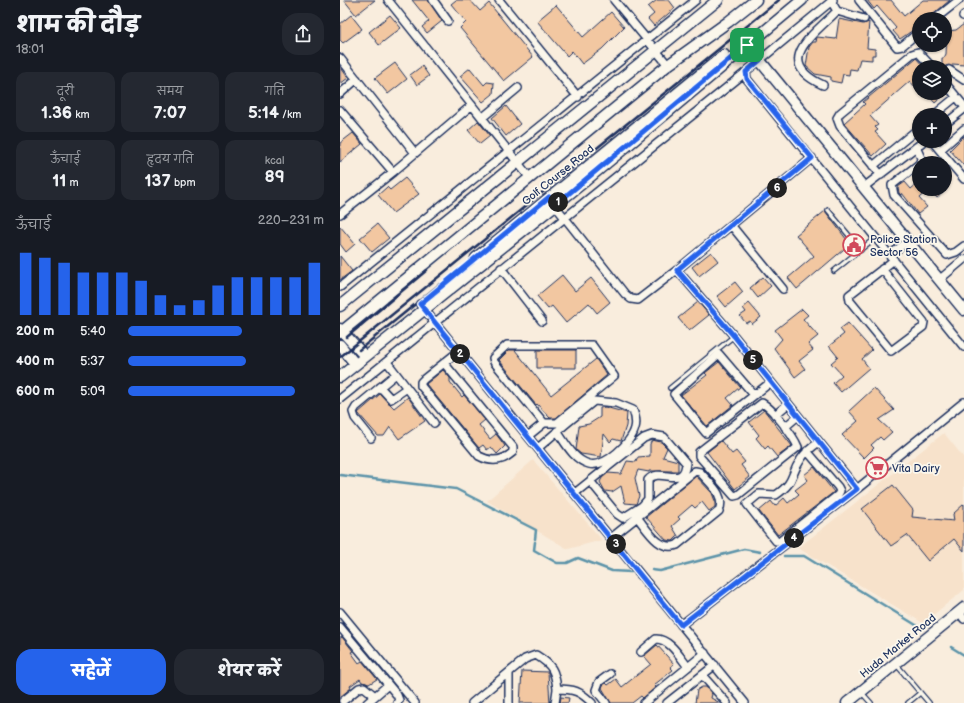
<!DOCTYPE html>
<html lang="hi">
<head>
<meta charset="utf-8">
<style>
  body { margin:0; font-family:"Balsamiq Sans","Playpen Sans Deva",sans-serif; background:#242831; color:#f1f3f6; height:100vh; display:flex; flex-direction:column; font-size:15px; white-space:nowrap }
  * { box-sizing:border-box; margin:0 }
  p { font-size:13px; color:#9ea1a6 }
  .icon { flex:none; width:22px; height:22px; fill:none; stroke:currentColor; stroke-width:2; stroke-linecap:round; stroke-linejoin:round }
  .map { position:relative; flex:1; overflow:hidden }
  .details { display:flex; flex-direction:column; background:#171b24; width:340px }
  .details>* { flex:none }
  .buttons { position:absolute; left:572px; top:12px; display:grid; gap:8px }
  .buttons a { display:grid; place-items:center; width:40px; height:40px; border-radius:50%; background:#171b24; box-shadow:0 1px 3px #0004; font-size:20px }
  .pin { position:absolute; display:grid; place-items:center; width:34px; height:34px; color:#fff; margin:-17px; border-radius:8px; box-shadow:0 2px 6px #0006 }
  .km { position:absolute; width:20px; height:20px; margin:-10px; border-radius:50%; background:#222; color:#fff; font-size:11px; line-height:20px; text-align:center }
  .round { display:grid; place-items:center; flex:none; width:42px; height:42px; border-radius:16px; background:#242831 }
  .overview { display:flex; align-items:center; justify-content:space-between; height:68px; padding:0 16px }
  h1 { font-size:22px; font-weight:800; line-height:30px }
  .figures { display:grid; grid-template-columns:repeat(3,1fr); gap:6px; height:68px; padding:4px 16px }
  .figures div { display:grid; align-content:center; border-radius:10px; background:#242831; text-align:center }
  .figures b { font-size:17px; font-weight:800 }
  .figures small { font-size:11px; font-weight:400 }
  .figures p { font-size:11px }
  .chart { height:112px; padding:8px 16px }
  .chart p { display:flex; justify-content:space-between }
  .chart svg { width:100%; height:72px; margin-top:4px; stroke:#2563eb; stroke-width:6 }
  .button { display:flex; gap:8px; margin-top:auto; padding:8px 16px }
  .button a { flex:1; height:46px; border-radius:16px; background:#2563eb; color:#fff; font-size:16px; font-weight:800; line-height:46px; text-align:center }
  .button a+a { background:#242831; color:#f1f3f6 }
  ul { padding:0 16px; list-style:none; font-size:13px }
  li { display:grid; grid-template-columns:64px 48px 1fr; align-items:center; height:30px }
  li i { height:10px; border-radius:5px; background:#2563eb }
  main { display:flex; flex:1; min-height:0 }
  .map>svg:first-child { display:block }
  .built { fill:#f7e2cb }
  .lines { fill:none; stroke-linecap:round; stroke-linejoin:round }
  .stream { stroke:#5b93a9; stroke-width:2.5 }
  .building { fill:#f2c7a1; stroke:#1b2f5e }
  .lane-casing { stroke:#1b2f5e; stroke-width:6 }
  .street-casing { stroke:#1b2f5e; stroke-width:10 }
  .secondary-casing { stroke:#1b2f5e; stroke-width:13 }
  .lane { stroke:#fbf7ec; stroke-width:3.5 }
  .street { stroke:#fbf7ec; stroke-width:7 }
  .secondary { stroke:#fbf7ec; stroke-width:10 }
  .rail { stroke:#1b2f5e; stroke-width:2.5 }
  .route-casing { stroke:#fff; stroke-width:8 }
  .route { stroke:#2563eb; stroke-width:5 }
  .labels { text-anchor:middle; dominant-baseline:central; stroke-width:3.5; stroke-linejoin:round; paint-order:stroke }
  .street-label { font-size:11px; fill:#1b2f5e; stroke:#fbf7ec }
  .poi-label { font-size:11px; fill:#1b2f5e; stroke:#fbf7ec; text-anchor:start }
</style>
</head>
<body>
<main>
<section class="details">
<div class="overview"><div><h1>शाम की दौड़</h1><p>18:01</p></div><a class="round"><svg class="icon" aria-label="share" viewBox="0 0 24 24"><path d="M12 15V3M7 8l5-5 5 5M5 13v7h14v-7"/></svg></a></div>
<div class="figures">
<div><p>दूरी</p><b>1.36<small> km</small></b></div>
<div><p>समय</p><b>7:07</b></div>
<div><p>गति</p><b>5:14<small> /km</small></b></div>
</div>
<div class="figures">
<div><p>ऊँचाई</p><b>11<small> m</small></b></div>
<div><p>हृदय गति</p><b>137<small> bpm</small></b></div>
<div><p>kcal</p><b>89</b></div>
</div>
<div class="chart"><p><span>ऊँचाई</span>220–231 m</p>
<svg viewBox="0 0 160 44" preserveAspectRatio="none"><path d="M5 44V6M15 44V9M25 44V12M35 44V18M45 44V18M55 44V18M65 44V23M75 44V32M85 44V38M95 44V35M105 44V26M115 44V21M125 44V21M135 44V21M145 44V21M155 44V12"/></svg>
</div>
<ul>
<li><b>200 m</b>5:40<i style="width:58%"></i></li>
<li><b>400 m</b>5:37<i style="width:60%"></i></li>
<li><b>600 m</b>5:09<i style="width:85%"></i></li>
</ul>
<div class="button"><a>सहेजें</a><a>शेयर करें</a></div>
</section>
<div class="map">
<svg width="624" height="703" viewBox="0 0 624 703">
  <rect width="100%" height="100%" fill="#f9eddd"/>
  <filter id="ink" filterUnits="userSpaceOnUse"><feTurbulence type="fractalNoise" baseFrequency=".025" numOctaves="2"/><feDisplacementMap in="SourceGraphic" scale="8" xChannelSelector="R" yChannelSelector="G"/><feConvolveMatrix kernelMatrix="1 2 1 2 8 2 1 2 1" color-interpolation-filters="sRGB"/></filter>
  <g filter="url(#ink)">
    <path class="built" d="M604,433L624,458V590L583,623L458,548Z
      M193,460L262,540L228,549L147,501Z"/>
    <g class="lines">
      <path class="stream" d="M0,475L116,489L196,530L195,539
        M195,542L194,550L217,563H227L238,558L272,571L291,572
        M444,556H464L576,625
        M312,570L320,571L404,549L420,552
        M611,647L624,655"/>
    </g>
    <path class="building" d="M4,0H35L16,15Z
      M72,0H88L102,21L87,33L82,27L89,21Z
      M116,0H130L140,11L149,3L193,57L164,81L120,28L126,22L111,4Z
      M317,0H329L335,8L314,26L308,19L314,14L308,7Z
      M527,0H551L564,16L583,0H610L589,18L587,15L582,19H579V26L560,39L553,31L556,28L537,6L534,9Z
      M216,5L243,37L271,12L284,27L262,49L242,64L232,51L227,56L197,21Z
      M11,15L22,29L3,43L0,40V24Z
      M50,15L61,28L39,45L29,32Z
      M499,19L523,24L529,22L527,48L535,49V55H532V60L520,59L517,70L510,69L509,75L503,74L501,83L491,81V77L475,74L466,66L469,47L473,42H476L477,37L496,39Z
      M624,24V65L613,64V67L609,65L602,67V58H604L606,54L607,31L616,30Z
      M576,58L584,67H579V92L570,81L530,116L538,125L535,127L538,130L535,132L546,144L533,156L504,123L525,104L523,102Z
      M55,63L67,79L48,94L35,78Z
      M0,66L8,78L0,84Z
      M82,66L89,76L77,85L70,75Z
      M130,68L144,85L147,82L154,83L153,94L143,102L120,76Z
      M586,93H606L595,103Z
      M166,106L180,124L166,136L152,118Z
      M138,121L150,136L140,144L128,130Z
      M13,133L22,144L0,162V143Z
      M624,136V166L610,150Z
      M65,178L79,194L53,213L38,195L47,187L50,190Z
      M565,182L571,189L579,182V189H607L597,198L589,189L579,198L587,207L578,214L562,193L561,195L559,193L558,187Z
      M485,211L510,244L457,289L448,278L474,256L456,235Z
      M37,224L49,238L32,252L20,238Z
      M0,226L15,244L6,252L0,244Z
      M371,252L378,261L359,276L352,267Z
      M0,256L12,271L0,280Z
      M222,275L235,291L251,278L270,302L257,313L249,303L226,323L212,306L208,309L197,296Z
      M423,277L431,286L418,298L410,288Z
      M395,282L403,292L386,307L377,296Z
      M358,302L369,315L349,331L338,318Z
      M409,303L421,317L412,324L410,321L407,323L405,322L400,316L406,312L403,308Z
      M462,309L468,315L463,319L478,336L468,344L473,350L459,361L465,369L455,377L434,348L442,339L435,330Z
      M508,323L532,350L522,359L529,368L501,392L493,383L502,375L491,363L498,357L489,346L504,334L500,329Z
      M169,350H175L211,395L256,359L267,375L216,418H210L197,404L196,405L159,360Z
      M197,350H236V368H197Z
      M379,362L400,387L387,398L393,405L367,426L341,395L367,375L365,373Z
      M103,370L110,378V382L122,397L124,395L145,420L139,425L150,439L156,434L165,446L157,454L151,447L147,450L143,445L139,448L86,384Z
      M534,388L554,410L539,420L552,432L543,440L540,437L531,445L534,448L524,458L502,435L518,421L509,411Z
      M40,394L54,408L68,397L85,421L59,439L50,427L44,436H38L18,413Z
      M265,407L287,413L286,426L281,441L273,439L270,442L264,434L261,457L241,454L236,450L239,426L249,424L260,417V408Z
      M424,410L452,446L437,457L428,446L425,449L416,438L419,435L409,422Z
      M312,440L321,442L327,448L323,457L338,461V471H309V472L298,470L295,478L299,496L296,504L285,503L281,486L272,492L265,491L260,482L262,478L268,473L281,474L287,461L296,462L298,457L310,456V444Z
      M381,441L392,454L396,451L405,462L401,465L410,477L395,489L367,452Z
      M474,467L494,492L438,535L419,511L431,501L435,506L444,498L448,503L459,494L455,490L468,480L464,475Z
      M356,476L372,493L375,501V507L369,511L362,502L355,508L352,505L338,517L340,519L332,526L338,536L333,541L326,540L306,517Z
      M553,485L573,510L572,517L614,521L613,514L624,504V551L614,539L588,561L567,535L551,546L522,509Z
      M2,637L13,651L11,652L19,663L22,661L37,679L29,684L22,682L20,679L10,686L11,688L0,697V638Z
      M317,645L334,664L330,667L333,670L314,685L316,687L303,698L301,696L292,703H271L262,688L263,685L266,683L268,685L276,679L282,687L311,664L304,656Z
      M182,671L208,672L210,703H180Z
      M362,687H366L372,694L371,698L380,703H355L357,690Z
      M221,697L229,698L228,703H220Z"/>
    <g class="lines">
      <g class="lane-casing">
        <path id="lane" d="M488,210L521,250
          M494,271L535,238
          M330,388L394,336
          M556,664L589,703
          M522,693L531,703
          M568,703L580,693"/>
      </g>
      <g class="street-casing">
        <path id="street" d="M48,0L190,178
          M93,0L108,21
          M159,0L238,97
          M274,0L328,65
          M493,0L409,69L406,72L407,79L624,347
          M519,0L557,47L562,46L579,32
          M497,11L524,19
          M623,16L624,15
          M595,19L619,0
          M0,58L75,153
          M609,70L624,80
          M605,83L624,106
          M483,85C432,62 473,35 497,11L491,1
          M0,94L17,79
          M0,110L53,172
          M594,115L616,97
          M142,118L178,88
          M605,124L624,109
          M592,141L624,179
          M576,147L581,158L580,163
          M600,150L624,129
          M579,164L552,185L554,195L607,255L616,252L624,246
          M533,166L579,128
          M541,175L500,126L497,118L500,113L572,54L578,52L592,67
          M524,187L584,141
          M213,203L285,294L291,299L298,300L337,270L472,158
          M0,214L53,172L132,105
          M391,225L443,289
          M550,255L568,241
          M161,268L202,321
          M542,269L584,322L583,327L551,351L510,301L509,295L554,260
          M337,270L394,336L517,489
          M599,280L624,259
          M0,287L356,0
          M80,304L405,703
          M47,362L94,423
          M104,363L84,379L81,382V386L139,456C152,463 163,461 173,452V447L104,363L119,351
          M40,387L51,399L67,388
          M414,395L379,354L334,394L366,433L431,382
          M0,399L406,72
          M422,403C433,409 453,435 458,447L398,495L394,496L359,456V452Z
          M435,415L448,404
          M445,427L458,416
          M188,436L204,423H217L274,376L252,345H167L153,358L154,362L204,423
          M31,438L15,418L13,412L16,407L56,374
          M198,448C216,432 235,416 254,401L276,403L293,410C295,416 297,421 295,428C292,442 265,468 249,464C234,460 226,444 217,431
          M467,451L498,487L500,491L498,495L439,542L436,541L407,504L419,494L436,495C456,481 449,477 461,459C465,452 472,447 479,442
          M235,493L304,438L312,435L324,437L346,463C344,490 320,466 308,480V499L302,506L283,518L277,514L250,481
          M271,538L355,471L360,472C370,484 386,495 379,511L337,545C319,552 307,529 297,517
          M0,612L75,703
          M619,612L624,619
          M341,625L517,489L624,402
          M0,627L57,695L59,700L57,703
          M301,652L316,639C330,639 340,657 348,667
          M362,675L387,703
          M3,701L19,688L24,687L35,696
          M27,703L48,685
          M132,703L185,659L196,655C212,665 215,670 217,689C234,689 240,691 252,703
          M169,703V674
          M215,703L217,689
          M266,703L256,690L259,682L270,674
          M304,703L365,653
          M327,703L375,665"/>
      </g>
      <g class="secondary-casing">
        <path id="secondary" d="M403,40L624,310
          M136,258L384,55
          M0,306L378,0
          M0,329L21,352
          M0,333L328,65L388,22L416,0
          M0,345L12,360
          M0,377L245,181L462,0
          M507,703L624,608"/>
      </g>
      <use href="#lane" class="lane"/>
      <use href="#street" class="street"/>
      <use href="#secondary" class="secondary"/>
      <path class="rail" d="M7,337L87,270
        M19,350L100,284
        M0,357L439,0"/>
    </g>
  </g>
  <g class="lines" filter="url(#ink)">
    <g class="route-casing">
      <path id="route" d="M407,45L420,60L406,72L407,79L472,158L337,270L394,336L517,489L341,625L80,304L209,197L215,205Z"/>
    </g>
    <use href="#route" class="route"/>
  </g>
  <defs>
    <g id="civic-ring" transform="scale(1.15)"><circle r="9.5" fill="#fbf7ec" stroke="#d1495b" stroke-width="1.5"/><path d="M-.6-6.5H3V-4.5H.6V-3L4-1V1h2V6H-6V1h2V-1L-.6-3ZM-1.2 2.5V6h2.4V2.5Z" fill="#d1495b"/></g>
    <g id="supermarket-ring" transform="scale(1.15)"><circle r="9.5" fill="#fbf7ec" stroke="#d1495b" stroke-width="1.5"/><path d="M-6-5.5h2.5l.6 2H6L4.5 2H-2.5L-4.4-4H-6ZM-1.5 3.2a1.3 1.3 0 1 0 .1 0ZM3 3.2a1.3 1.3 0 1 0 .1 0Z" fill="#d1495b"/></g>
  </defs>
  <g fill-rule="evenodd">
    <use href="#civic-ring" x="514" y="245"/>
    <use href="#supermarket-ring" x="537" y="468"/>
  </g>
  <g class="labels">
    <g class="street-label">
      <text transform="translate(218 175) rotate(-39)">Golf Course Road</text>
      <text transform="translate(558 646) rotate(-39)">Huda Market Road</text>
    </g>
    <g class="poi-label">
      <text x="530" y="239">Police Station<tspan x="530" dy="13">Sector 56</tspan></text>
      <text x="552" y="468">Vita Dairy</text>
    </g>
  </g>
</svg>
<div class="buttons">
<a><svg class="icon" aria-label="locate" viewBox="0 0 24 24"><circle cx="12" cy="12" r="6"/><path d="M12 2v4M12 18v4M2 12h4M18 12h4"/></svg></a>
<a><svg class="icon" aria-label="layers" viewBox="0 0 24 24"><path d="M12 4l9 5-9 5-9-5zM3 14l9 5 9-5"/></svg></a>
<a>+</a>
<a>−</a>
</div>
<div class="pin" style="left:407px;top:45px;background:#1e9e55"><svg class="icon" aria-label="arrive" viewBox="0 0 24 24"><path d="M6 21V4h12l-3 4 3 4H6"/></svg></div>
<b class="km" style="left:218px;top:202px">1</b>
<b class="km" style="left:120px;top:354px">2</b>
<b class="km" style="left:276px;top:544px">3</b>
<b class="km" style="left:454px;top:538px">4</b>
<b class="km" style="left:413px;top:360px">5</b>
<b class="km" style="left:437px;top:188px">6</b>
</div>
</main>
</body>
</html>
